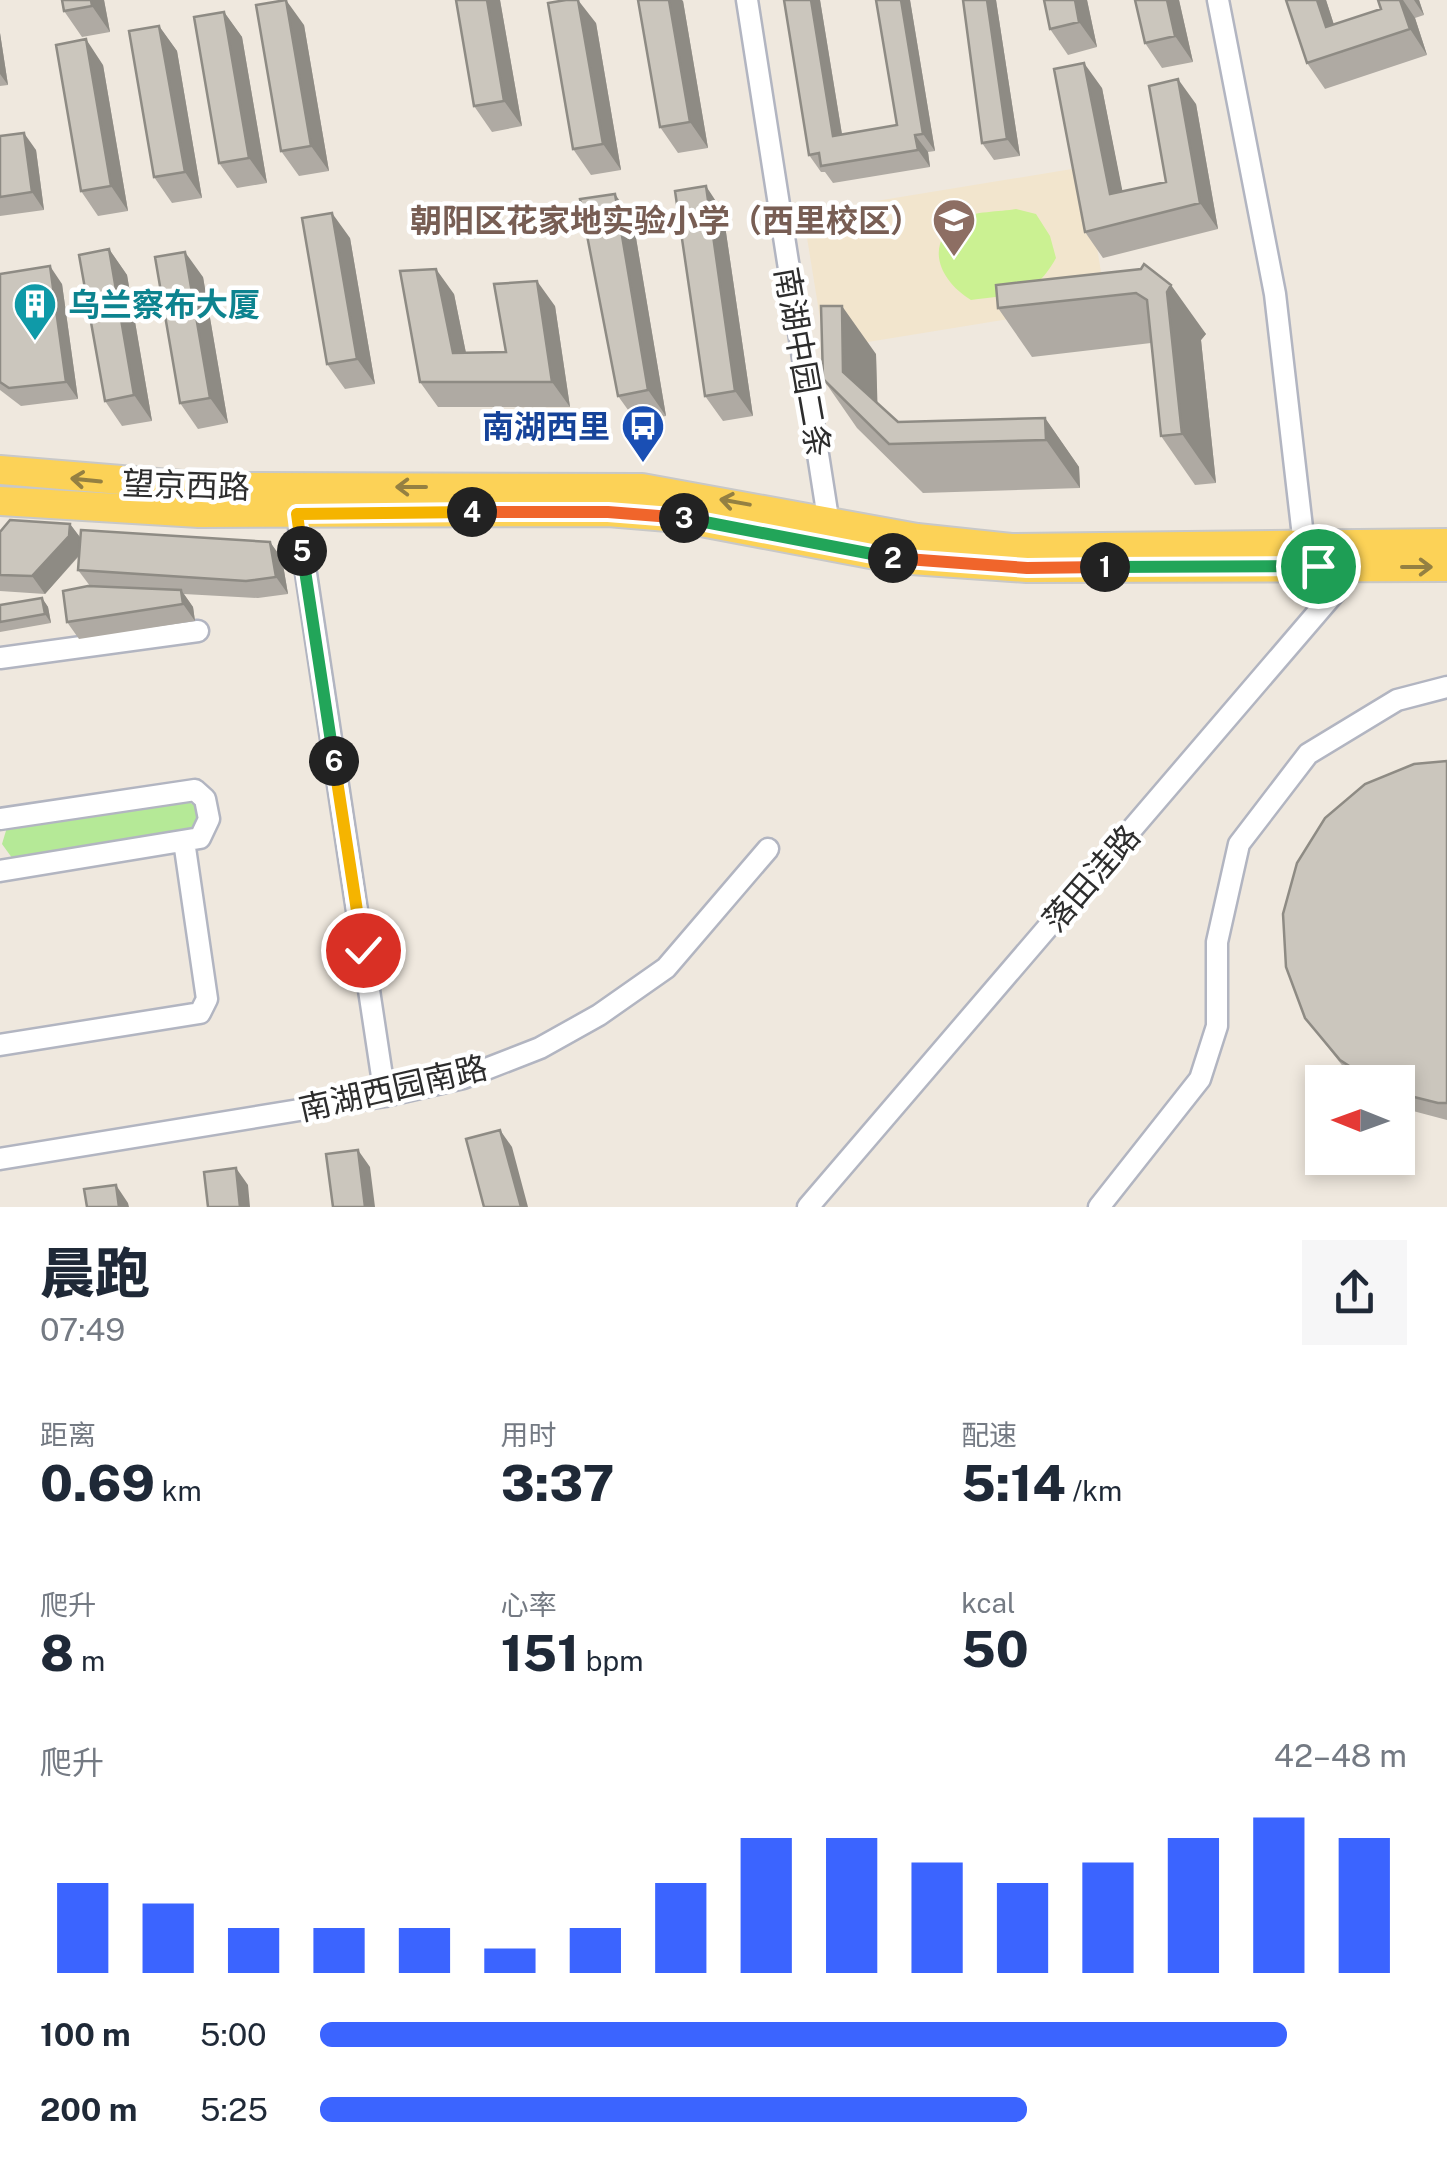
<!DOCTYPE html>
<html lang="zh">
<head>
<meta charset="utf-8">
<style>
  body { margin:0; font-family:"Public Sans","Noto Sans SC",sans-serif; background:#f6f6f7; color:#1f2937; height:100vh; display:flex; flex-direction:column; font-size:38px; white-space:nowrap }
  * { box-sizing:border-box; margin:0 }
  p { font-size:32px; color:#747a83 }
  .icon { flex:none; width:55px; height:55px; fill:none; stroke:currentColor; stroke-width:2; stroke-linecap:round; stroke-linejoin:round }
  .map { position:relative; height:1207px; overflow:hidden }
  .panel { display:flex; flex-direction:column; background:#fff; flex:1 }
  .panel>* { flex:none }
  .needle { width:65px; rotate:271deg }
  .fabs { position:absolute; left:1305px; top:1065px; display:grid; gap:20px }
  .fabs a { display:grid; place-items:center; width:110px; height:110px; border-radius:0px; background:#fff; box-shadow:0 5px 15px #0003; font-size:50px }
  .pin { position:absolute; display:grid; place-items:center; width:85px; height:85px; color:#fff; margin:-42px; border:5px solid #fff; border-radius:50%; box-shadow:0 2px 10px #0007 }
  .km { position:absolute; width:50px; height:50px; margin:-25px; border-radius:50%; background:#222; color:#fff; font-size:28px; line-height:50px; text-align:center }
  .round { display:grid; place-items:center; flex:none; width:105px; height:105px; border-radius:0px; background:#f6f6f7 }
  .head { display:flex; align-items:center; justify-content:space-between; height:170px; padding:0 40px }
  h1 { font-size:55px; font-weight:800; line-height:75px }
  .metrics { display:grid; grid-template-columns:repeat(3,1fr); gap:15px; height:170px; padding:10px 40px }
  .metrics div { display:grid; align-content:center }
  .metrics b { font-size:50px; font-weight:800 }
  .metrics small { font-size:28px; font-weight:400 }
  .metrics p { font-size:28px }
  .chart { height:280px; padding:20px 40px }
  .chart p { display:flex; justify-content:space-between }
  .chart svg { width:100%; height:180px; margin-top:10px; stroke:#3b64ff; stroke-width:6 }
  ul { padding:0 40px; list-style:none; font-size:32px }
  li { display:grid; grid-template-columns:160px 120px 1fr; align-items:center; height:75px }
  li i { height:25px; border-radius:12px; background:#3b64ff }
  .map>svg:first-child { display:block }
  .education { fill:#f2e5cd }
  .green { fill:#b5e997 }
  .pitch { fill:#cbf192 }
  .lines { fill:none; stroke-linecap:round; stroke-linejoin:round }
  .minor-casing { stroke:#b2b5c1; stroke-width:25 }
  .major-casing { stroke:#c8c8c8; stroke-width:32 }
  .minor { stroke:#fff; stroke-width:20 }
  .major { stroke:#fcd257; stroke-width:28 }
  .wall { fill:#afaaa3 }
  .shaded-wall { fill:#8e8b84 }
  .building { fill:#cbc6bd; stroke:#8e8b84; stroke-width:2.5 }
  .oneway { stroke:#948042 }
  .split-1-casing { stroke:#fff; stroke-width:20 }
  .split-2-casing { stroke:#fff; stroke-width:20 }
  .split-3-casing { stroke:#fff; stroke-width:20 }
  .split-4-casing { stroke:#fff; stroke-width:20 }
  .split-5-casing { stroke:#fff; stroke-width:20 }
  .split-6-casing { stroke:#fff; stroke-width:20 }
  .split-7-casing { stroke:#fff; stroke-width:20 }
  .split-1 { stroke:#22a559; stroke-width:12 }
  .split-2 { stroke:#f0652b; stroke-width:12 }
  .split-3 { stroke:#22a559; stroke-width:12 }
  .split-4 { stroke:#f0652b; stroke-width:12 }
  .split-5 { stroke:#f5b400; stroke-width:12 }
  .split-6 { stroke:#22a559; stroke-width:12 }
  .split-7 { stroke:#f5b400; stroke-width:12 }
  .labels { text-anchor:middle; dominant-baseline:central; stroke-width:9; stroke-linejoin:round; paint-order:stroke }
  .education-label { font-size:32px; font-weight:bold; fill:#785e54; stroke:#fff; text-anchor:end }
  .culture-label { font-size:32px; font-weight:bold; fill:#0d838f; stroke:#fff; text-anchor:start }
  .street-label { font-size:32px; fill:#2d2d2d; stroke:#fff }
  .transit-label { font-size:32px; font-weight:bold; fill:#164399; stroke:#fff; text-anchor:end }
</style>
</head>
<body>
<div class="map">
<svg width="1447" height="1207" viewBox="0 0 1447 1207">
  <rect width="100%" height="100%" fill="#efe8de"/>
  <path class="education" d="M1084,167L1106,303L825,349L803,213Z"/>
  <path class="green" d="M180,797L194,805L199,820L195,832L15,862L2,844L8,824Z"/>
  <path class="pitch" d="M1016,209L1036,214L1050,236L1056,258C1033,299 1014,294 971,300C940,281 922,244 961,219C973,211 1000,212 1016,209Z"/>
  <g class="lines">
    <g class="minor-casing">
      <path id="minor" d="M747,0L830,531
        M297,514L385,1096
        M0,658L198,631
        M0,819L195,790L205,799L209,819L200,838L0,871
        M0,1045L200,1013L207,999L184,841
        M0,1159L385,1096L463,1078L540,1048L599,1015L666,968L768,849
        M808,1207L1336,591L1304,545L1275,294L1218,0
        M1099,1207L1200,1079L1217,1026V942L1239,844L1308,754L1397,700L1447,687"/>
    </g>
    <g class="major-casing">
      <path id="major" d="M0,470L206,487L642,488L917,538L1011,548L1447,543
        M0,501L199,513L608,512L680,518L897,559L1027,568L1447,567"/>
    </g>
    <use href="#minor" class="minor"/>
    <use href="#major" class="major"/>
  </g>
  <path class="wall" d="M104,0L110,32L82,37L64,11Z
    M456,0H500L522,126L492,132L474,106Z
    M784,0H820L842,134L897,125L876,0H910L935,151L928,152L930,167L833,183L825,172H821L809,155Z
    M963,0H996L1020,156L994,160L982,143Z
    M1087,0L1097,47L1068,55L1050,29Z
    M1179,0L1193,62L1162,68L1145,43Z
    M1326,0L1334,25L1381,9L1378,0H1419L1424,15L1415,18L1427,55L1325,89L1307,63Z
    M683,1L708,148L678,153L660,127Z
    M224,12L242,37L267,183L237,188L219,163Z
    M596,23L621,170L591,175L573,149Z
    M304,25L329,171L299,176L281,151Z
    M159,26L177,51L202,198L172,203L154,177Z
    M0,33L8,85L0,86Z
    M103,65L128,211L98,216L81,191Z
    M1102,88L1122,191L1166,182L1196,104L1218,229L1103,258L1085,232Z
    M0,136L36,150L44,210L0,216Z
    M723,212L753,416L723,421L705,396Z
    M633,220L666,416L636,421L618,396Z
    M350,238L375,384L345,389L327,364Z
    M109,249L127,275L152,421L122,426L105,401Z
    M1141,269L1206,334L1201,340L1216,483L1195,485L1161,436L1151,343L1032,357L998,308Z
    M0,274L62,284L78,399L21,406L0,390Z
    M203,277L228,423L198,429L180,403Z
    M454,294L466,353L506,352L555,306L570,407H438L420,382Z
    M876,354L877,403L898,422L1045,418L1079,467L1080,488L923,493L857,428L823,379Z
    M70,524L80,538L270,542L282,559L288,594L258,598L184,594L193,607L195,621L79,639L67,622L90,586L78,570L79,556L45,594L0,591V532Z
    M42,598L48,607L51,623L0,632V605Z
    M1447,761V1120L1398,1107V1082H1359L1352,1078L1305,1018Z"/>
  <path class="shaded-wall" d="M91,0H104L110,32L92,6Z
    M286,0L304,25L329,171L311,146Z
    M487,0H500L522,126L504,101Z
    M578,0L596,23L621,170L603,144Z
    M669,0H682L683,1L708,148L690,122Z
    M811,0H820L845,153L833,136Z
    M901,0H910L935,151L923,134Z
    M987,0H996L1020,156L1007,139Z
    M1075,0H1087L1097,47L1079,22Z
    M1167,0H1179L1193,62L1175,36Z
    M1317,0H1326L1343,53L1326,27Z
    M1400,0H1403L1415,18L1427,55L1410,29Z
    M1414,0H1419L1424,15Z
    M224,12L242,37L267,183L249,158Z
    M159,26L177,51L202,198L185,172Z
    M0,33L8,85L0,74Z
    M86,39L103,65L128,211L111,186Z
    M1084,63L1102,88L1128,219L1110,194Z
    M1178,79L1196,104L1218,229L1200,203Z
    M24,133L36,150L44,210L32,192Z
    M915,135L928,152L930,167L918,150Z
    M706,186L723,212L753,416L735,391Z
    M615,194L633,220L666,416L648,390Z
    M332,213L350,238L375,384L357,359Z
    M109,249L127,275L152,421L134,395Z
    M185,252L203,277L228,423L210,398Z
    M50,266L62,284L78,399L66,382Z
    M436,269L454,294L471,378L453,353Z
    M537,281L555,306L570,407L552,382Z
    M1171,285L1206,334L1201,340L1216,483L1182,434L1167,292Z
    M842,306L876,354L878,421L843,372Z
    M1045,418L1079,467L1080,488L1046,440Z
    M70,524L83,541L81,553L45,594L32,576Z
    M270,542L282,559L288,594L276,577Z
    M181,590L193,607L195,621L183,604Z
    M42,598L48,607L51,623L45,614Z
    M500,1130L512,1147L528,1207H521Z
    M358,1150L370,1167L375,1207H365Z
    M236,1168L248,1185L250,1207H240Z
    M116,1185L128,1203L129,1207H119Z"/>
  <path class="building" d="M62,0H91L92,6L64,11Z
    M286,0L311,146L281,151L256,5Z
    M456,0H487L504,101L474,106Z
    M566,0H578L603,144L573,149L548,3Z
    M638,0H669L690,122L660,127Z
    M784,0H811L833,136L897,125L876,0H901L923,134L915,135L918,150L821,166L819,153L809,155Z
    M963,0H987L1007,139L982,143Z
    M1044,0H1075L1079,22L1050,29Z
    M1135,0H1167L1175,36L1145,43Z
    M1286,0H1317L1326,27L1381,9L1378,0H1400L1410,29L1307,63Z
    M224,12L249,158L219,163L194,17Z
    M159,26L185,172L154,177L129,31Z
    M86,39L111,186L81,191L56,45Z
    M1084,63L1110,194L1166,182L1149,86L1178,79L1200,203L1085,232L1054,69Z
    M24,133L32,192L0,197V136Z
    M706,186L735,391L705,396L675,191Z
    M615,194L648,390L618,396L580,199Z
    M332,213L357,359L327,364L302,218Z
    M109,249L134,395L105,401L79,255Z
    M185,252L210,398L180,403L155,257Z
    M1144,264L1171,285L1167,292L1182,434L1161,436L1147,300L1136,293L998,308L996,285L1141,269Z
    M50,266L66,382L9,388L0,382V274Z
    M436,269L453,353L506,352L494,284L537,281L552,382H420L400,271Z
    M821,306H842L843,372L898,422L1045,418L1046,440L889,444L823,379Z
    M10,520L70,524L69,536L32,576L0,575V532Z
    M81,530L270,542L276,577L246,581L78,570Z
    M88,586L181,590L183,604L67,622L63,591Z
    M42,598L45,614L0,622V605Z
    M1447,761V1103H1438L1398,1093V1082H1374L1340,1060L1305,1018L1286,967L1283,914L1297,863L1325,818L1365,784L1414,764Z
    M500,1130L521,1207H484L466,1139Z
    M358,1150L365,1207H333L326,1154Z
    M236,1168L240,1207H208L204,1172Z
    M116,1185L119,1207H87L84,1189Z"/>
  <defs><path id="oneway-shaft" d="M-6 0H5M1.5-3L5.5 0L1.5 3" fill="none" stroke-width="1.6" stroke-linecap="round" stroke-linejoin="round" transform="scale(2.5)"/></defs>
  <g class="oneway">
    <use href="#oneway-shaft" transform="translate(86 480) rotate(-174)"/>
    <use href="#oneway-shaft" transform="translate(411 487) rotate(180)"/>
    <use href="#oneway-shaft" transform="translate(735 502) rotate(-170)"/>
    <use href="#oneway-shaft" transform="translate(1417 567)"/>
  </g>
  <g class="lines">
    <g class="split-1-casing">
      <path id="split-1" d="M1105,567L1318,566"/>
    </g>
    <g class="split-2-casing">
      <path id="split-2" d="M893,558L1027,568L1105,567"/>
    </g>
    <g class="split-3-casing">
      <path id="split-3" d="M684,518L893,558"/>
    </g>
    <g class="split-4-casing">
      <path id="split-4" d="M472,512H608L684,518"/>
    </g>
    <g class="split-5-casing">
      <path id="split-5" d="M302,551L297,514L472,512"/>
    </g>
    <g class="split-6-casing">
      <path id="split-6" d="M302,551L334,761"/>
    </g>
    <g class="split-7-casing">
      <path id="split-7" d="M334,761L363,950"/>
    </g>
    <use href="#split-1" class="split-1"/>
    <use href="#split-2" class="split-2"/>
    <use href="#split-3" class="split-3"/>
    <use href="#split-4" class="split-4"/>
    <use href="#split-5" class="split-5"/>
    <use href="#split-6" class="split-6"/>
    <use href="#split-7" class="split-7"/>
  </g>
  <defs>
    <g id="school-pin" transform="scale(2.25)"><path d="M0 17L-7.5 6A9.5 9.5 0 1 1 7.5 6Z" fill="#8d6e63" stroke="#fff"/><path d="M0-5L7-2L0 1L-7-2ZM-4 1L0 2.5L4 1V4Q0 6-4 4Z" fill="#fff"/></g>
    <g id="building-pin" transform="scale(2.25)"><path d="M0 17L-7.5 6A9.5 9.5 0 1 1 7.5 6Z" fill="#0f9aa8" stroke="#fff"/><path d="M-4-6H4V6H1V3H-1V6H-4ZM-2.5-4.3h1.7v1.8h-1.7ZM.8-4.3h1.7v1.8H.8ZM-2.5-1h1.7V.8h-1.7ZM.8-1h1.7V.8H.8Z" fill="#fff"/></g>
    <g id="bus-pin" transform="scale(2.25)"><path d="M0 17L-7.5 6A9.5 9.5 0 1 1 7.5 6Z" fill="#1a4fb4" stroke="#fff"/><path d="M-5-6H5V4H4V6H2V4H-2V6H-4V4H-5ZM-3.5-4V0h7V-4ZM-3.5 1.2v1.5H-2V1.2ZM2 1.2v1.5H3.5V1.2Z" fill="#fff"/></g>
  </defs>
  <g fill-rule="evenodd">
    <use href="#school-pin" x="954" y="220"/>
    <use href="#building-pin" x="35" y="304"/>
    <use href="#bus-pin" x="643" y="426"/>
  </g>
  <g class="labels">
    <g class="education-label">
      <text x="922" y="220">朝阳区花家地实验小学（西里校区）</text>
    </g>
    <g class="culture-label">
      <text x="68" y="304">乌兰察布大厦</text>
    </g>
    <g class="street-label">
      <text transform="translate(803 362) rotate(80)">南湖中园二条</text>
      <text transform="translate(186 485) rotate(2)">望京西路</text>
      <text transform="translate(1091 878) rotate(-49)">落田洼路</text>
      <text transform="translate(393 1088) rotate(-13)">南湖西园南路</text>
    </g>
    <g class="transit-label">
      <text x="610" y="426">南湖西里</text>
    </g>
  </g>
</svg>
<div class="fabs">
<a><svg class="needle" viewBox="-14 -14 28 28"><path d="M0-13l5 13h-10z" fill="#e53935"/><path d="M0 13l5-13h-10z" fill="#747a83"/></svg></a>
</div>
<div class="pin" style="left:1318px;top:566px;background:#1e9e55"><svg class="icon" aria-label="arrive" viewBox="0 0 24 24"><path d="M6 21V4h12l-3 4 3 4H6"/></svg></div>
<div class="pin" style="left:363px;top:950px;background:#d93025"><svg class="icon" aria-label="check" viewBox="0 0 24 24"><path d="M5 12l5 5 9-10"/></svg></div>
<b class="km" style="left:1105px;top:567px">1</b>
<b class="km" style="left:893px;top:558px">2</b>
<b class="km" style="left:684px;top:518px">3</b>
<b class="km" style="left:472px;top:512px">4</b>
<b class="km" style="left:302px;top:551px">5</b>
<b class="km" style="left:334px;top:761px">6</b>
</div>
<section class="panel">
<div class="head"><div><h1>晨跑</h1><p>07:49</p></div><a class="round"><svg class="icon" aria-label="share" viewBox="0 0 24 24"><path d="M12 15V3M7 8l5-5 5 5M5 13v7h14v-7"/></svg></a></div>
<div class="metrics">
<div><p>距离</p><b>0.69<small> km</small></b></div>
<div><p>用时</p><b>3:37</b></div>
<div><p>配速</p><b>5:14<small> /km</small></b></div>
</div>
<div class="metrics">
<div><p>爬升</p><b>8<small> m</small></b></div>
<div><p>心率</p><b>151<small> bpm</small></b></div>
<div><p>kcal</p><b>50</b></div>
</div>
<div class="chart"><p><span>爬升</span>42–48 m</p>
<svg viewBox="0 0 160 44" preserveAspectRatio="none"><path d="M5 44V22M15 44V27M25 44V33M35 44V33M45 44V33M55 44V38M65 44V33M75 44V22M85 44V11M95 44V11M105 44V17M115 44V22M125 44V17M135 44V11M145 44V6M155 44V11"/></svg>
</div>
<ul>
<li><b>100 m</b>5:00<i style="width:89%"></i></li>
<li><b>200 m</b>5:25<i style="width:65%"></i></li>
</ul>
</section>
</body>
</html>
